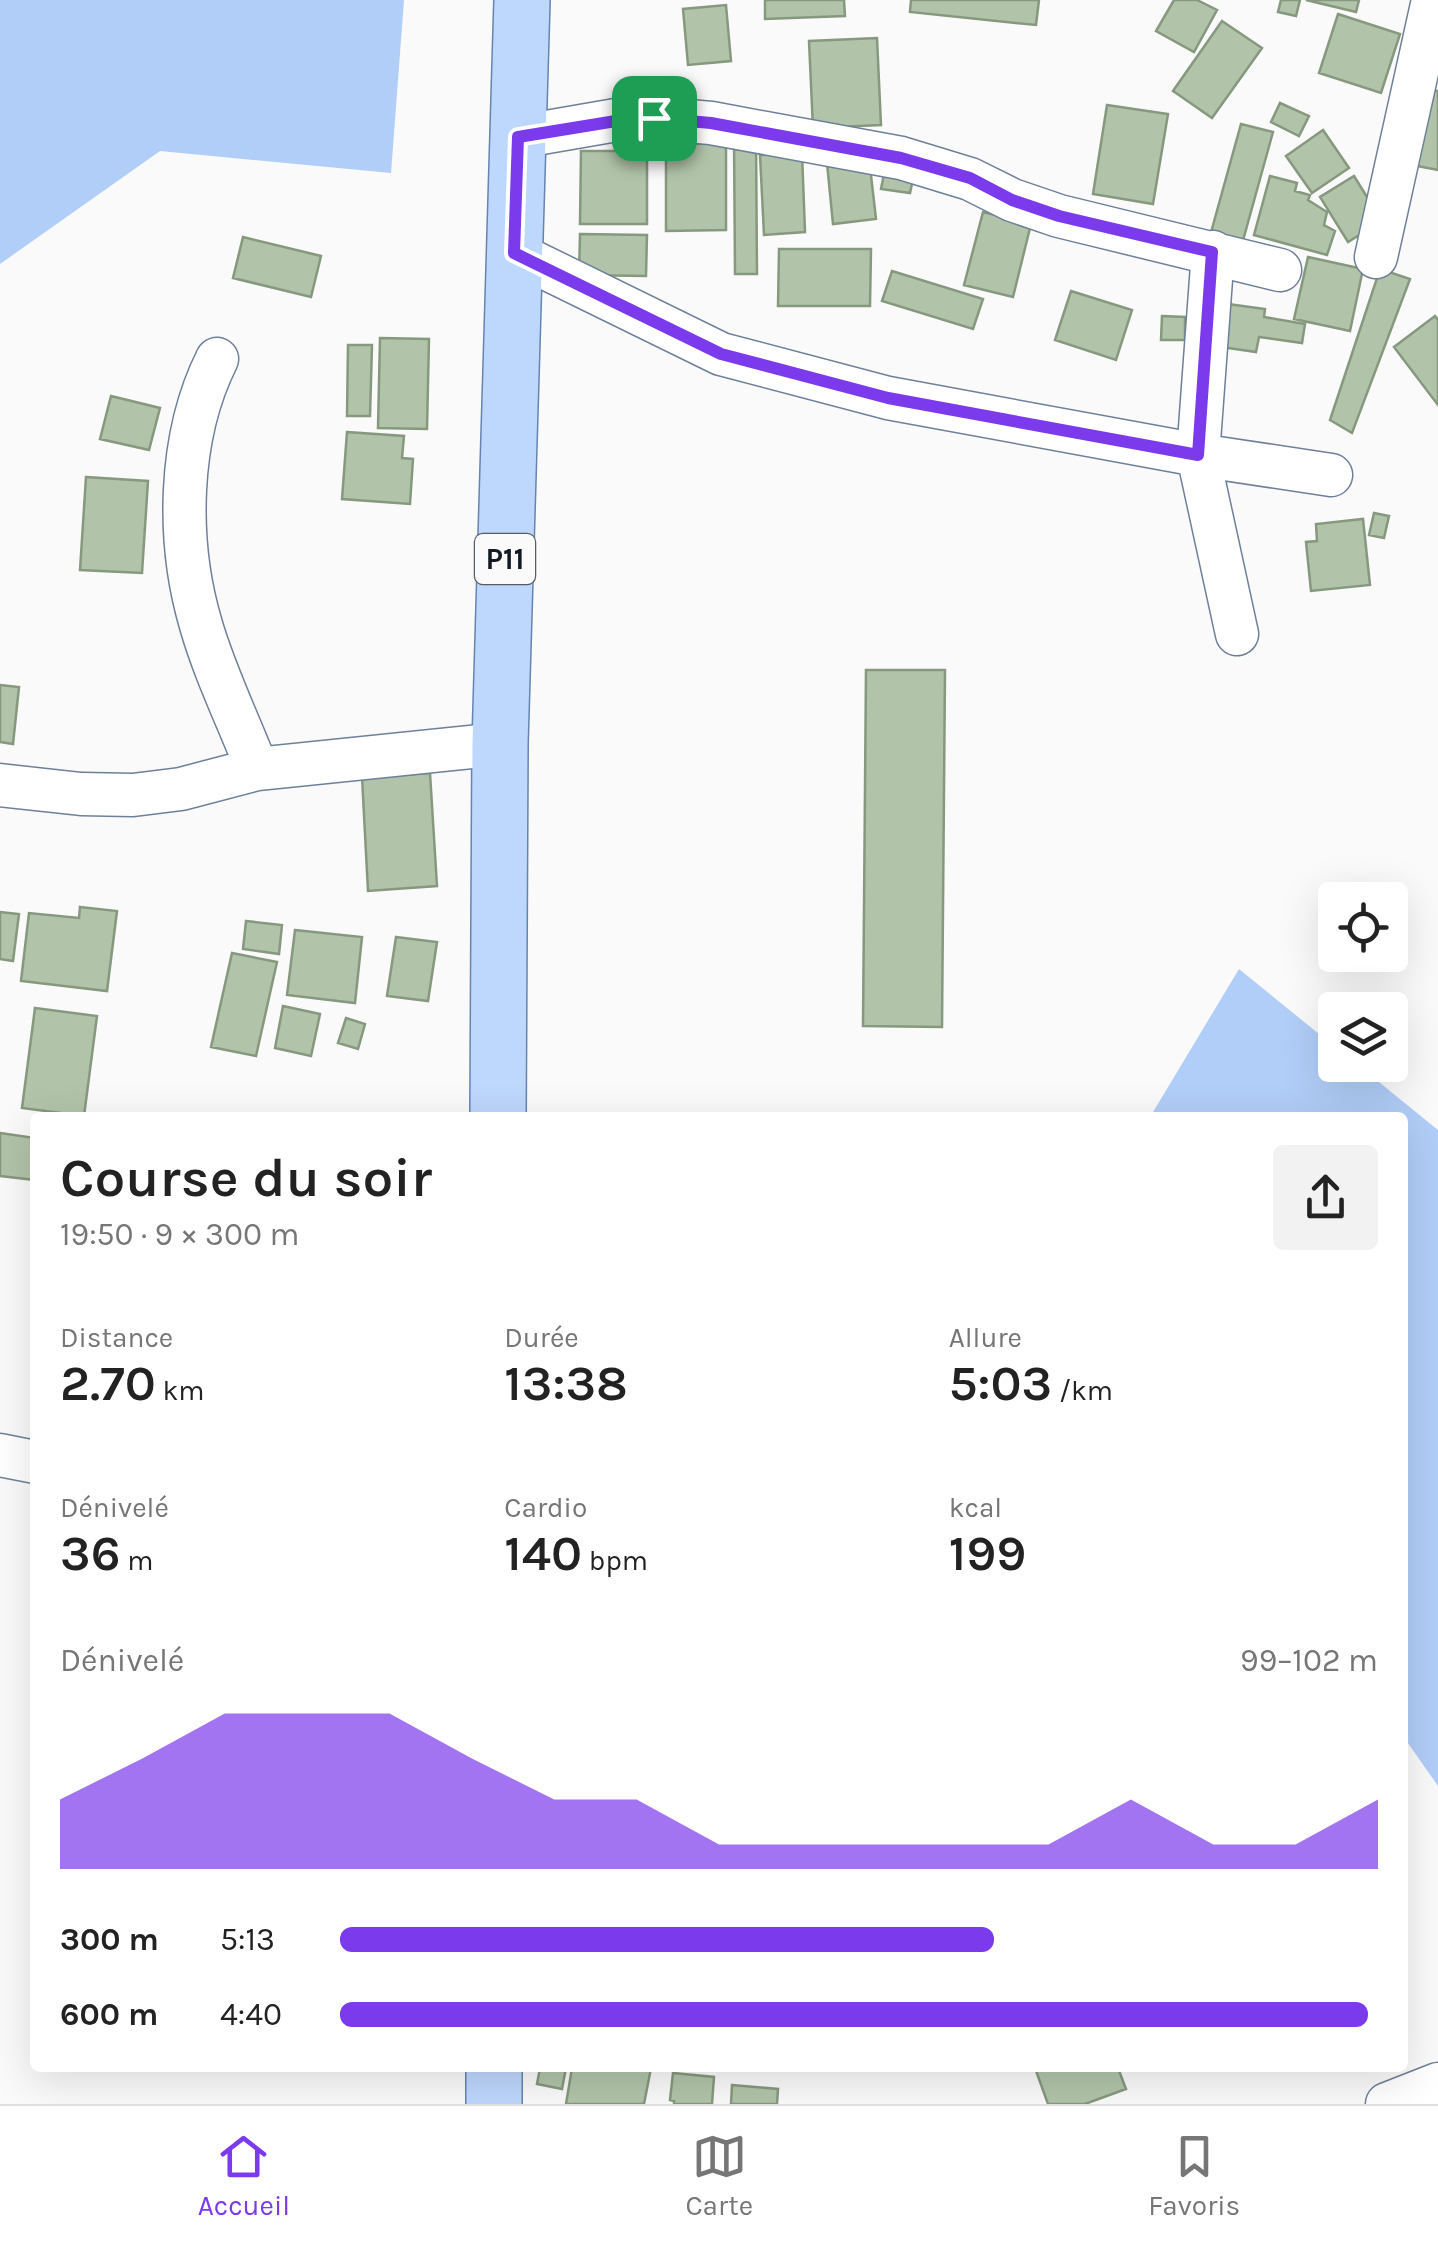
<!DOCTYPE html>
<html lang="fr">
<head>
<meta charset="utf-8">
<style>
  body { margin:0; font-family:Karla,sans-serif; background:#f2f2f2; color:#222; height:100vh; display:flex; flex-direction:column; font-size:38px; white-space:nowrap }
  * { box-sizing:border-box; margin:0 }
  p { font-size:32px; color:#767676 }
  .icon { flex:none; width:55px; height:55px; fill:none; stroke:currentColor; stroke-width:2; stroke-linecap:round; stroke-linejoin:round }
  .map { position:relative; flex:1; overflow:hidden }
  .side { position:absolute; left:30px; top:1112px; width:1378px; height:960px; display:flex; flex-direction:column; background:#fff; border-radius:10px; box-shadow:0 10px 40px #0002 }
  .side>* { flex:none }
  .buttons { position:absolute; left:1318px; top:882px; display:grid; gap:20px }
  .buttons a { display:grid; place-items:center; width:90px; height:90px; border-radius:10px; background:#fff; box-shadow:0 10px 40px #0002; font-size:50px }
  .pin { position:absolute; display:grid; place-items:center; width:85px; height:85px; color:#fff; margin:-42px; border-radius:20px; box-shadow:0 5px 15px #0006 }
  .round { display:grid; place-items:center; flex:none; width:105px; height:105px; border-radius:10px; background:#f2f2f2 }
  .summary { display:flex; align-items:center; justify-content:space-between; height:170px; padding:0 30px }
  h1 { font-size:55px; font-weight:600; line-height:75px }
  .metrics { display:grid; grid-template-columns:repeat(3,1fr); gap:15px; height:170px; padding:10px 30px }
  .metrics div { display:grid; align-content:center }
  .metrics b { font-size:50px; font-weight:600 }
  .metrics small { font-size:28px; font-weight:400 }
  .metrics p { font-size:28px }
  .chart { height:280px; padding:20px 30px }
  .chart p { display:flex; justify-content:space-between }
  .chart svg { width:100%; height:180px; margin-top:10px; fill:#7c3aed; opacity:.7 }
  ul { padding:0 30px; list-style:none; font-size:32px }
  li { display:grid; grid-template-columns:160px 120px 1fr; align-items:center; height:75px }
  li i { height:25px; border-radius:12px; background:#7c3aed }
  .tab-bar { display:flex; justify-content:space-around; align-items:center; height:140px; border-top:2px solid #e0e0e0; background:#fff; font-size:28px; color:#767676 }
  .tab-bar a { display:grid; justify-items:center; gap:5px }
  .tab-bar .selected { color:#7c3aed }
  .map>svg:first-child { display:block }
  .green { fill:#b1cef8 }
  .building { fill:#b1c4a9; stroke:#86987e; stroke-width:2.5 }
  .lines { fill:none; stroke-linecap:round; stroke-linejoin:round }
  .minor-casing { stroke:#6e8099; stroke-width:45 }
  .primary-casing { stroke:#6584af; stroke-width:58 }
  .minor { stroke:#fff; stroke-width:42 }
  .primary { stroke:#bed7fd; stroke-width:55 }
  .route-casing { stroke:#fff; stroke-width:20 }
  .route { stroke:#7c3aed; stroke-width:12 }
  .labels { text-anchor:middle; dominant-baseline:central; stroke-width:8; stroke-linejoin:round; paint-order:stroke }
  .shield { fill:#fafafa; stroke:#585c64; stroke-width:2.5 }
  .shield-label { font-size:30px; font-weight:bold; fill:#121923 }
</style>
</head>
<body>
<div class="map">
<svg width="1438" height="2104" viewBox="0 0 1438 2104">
  <rect width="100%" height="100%" fill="#fafafa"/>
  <path class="green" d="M0,0H404L391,173L160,151L0,264Z
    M1239,969L1335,1047V1065H1358L1438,1130V1786L1403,1736L1402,1118L1150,1117Z"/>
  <path class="building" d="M765,0H844L845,16L765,19Z
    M911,0H1039L1036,25L910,12Z
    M1174,0H1197L1217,10L1194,52L1156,31Z
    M1281,0H1300L1296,16L1278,12Z
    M1306,0H1359L1356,12Z
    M726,5L731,61L688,65L683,9Z
    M1338,14L1400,34L1381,93L1319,73Z
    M1222,21L1262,48L1212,118L1173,91Z
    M877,38L881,125L813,128L809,41Z
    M1428,89L1438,91V170L1412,165Z
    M1280,103L1309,116L1299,136L1271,122Z
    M1107,105L1168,114L1153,204L1093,194Z
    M1241,124L1273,132L1242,244L1210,236Z
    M1323,130L1349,168L1312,193L1286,156Z
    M734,137H756L757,274H735Z
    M726,143V230L666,231V144Z
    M581,151H647V224H580Z
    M802,153L805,232L764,235L760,155Z
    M869,158L876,219L833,224L827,163Z
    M885,169L914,174L910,193L881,189Z
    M1270,176L1297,183L1295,191L1310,195L1308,200L1327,212L1324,225L1335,231L1327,255L1254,235Z
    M1354,176L1382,221L1348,242L1320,197Z
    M983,212L1031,224L1013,297L964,285Z
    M580,234L647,235L646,276L579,275Z
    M243,237L321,256L311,297L233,278Z
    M779,249H871L870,306H778Z
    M1308,257L1363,269L1350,331L1294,319Z
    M1380,269L1410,279L1352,433L1330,420Z
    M892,271L983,299L973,329L882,301Z
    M1071,291L1132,310L1116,360L1055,340Z
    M1228,304L1265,309L1264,317L1305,324L1302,343L1259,337L1256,352L1221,347Z
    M1162,316L1185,317V340H1161Z
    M1435,316L1438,320V405L1394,347Z
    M380,338L429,339L427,429L378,428Z
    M348,345H372L370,416H347Z
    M111,396L160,408L149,450L100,439Z
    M347,432L404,436L402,458L413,459L410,504L342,499Z
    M86,477L148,481L142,573L80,570Z
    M1374,513L1389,516L1384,538L1369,535Z
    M1363,519L1370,585L1311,591L1306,542L1317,541L1316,524Z
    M866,670H945L942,1027L863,1026Z
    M0,685L19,687L13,744L0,742Z
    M430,773L437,886L368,891L362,777Z
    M80,907L117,911L107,991L21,981L29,913L79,918Z
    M0,912L19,914L13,961L0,959Z
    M246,921L282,925L279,954L243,949Z
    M295,930L362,937L355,1003L287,995Z
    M396,937L437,942L428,1001L387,996Z
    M232,953L277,962L256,1056L211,1047Z
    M283,1006L320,1014L311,1056L275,1048Z
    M35,1008L97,1016L84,1116L22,1108Z
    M346,1018L365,1024L358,1049L338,1043Z
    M0,1133L35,1138V1180L0,1176Z
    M540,2068H566L562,2089L537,2084Z
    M572,2068H651L644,2104H566Z
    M1035,2068H1118L1126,2089L1085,2104H1048Z
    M673,2073L714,2077L712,2104H674V2101L670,2100Z
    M732,2085L778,2089L777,2104H731Z"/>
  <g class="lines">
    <g class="minor-casing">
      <path id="minor" d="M518,137L622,119L654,118L711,123L901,158L970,179L1012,200L1059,216L1280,270
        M1213,252L1198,455L1237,634
        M515,253L721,354L888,398L1198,455L1331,475
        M1376,257L1433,0
        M217,359C178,437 176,541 201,625C215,674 239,722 257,769
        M0,785L81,794L133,795L181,789L257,769L500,744
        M0,1455L35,1462
        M1387,2104L1438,2084"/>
    </g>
    <g class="primary-casing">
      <path id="primary" d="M498,1118L500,744L522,0
        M494,2104V2068"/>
    </g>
    <use href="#minor" class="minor"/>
    <use href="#primary" class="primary"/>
  </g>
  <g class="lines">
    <g class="route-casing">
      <path id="route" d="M654,118L711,123L901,158L970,178L1012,200L1059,216L1212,252L1198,455L888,398L721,354L514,253L518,137L622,120Z"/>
    </g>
    <use href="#route" class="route"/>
  </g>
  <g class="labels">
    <rect class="shield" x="475" y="534" width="60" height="50" rx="8"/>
    <g class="shield-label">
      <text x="505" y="559">P11</text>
    </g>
  </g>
</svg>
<div class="buttons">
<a><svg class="icon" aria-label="locate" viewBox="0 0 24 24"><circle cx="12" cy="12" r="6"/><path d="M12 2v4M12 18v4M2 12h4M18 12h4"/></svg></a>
<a><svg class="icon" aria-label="layers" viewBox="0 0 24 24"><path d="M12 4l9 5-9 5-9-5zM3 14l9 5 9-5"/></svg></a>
</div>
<div class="pin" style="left:654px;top:118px;background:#1e9e55"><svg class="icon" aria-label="arrive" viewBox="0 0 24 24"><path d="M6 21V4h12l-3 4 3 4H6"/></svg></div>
<section class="side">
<div class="summary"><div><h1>Course du soir</h1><p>19:50 · 9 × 300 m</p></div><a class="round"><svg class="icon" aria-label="share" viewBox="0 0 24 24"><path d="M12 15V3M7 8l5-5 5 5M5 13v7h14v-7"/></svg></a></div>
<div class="metrics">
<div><p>Distance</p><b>2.70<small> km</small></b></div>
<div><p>Durée</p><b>13:38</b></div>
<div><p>Allure</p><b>5:03<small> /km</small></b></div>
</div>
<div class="metrics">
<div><p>Dénivelé</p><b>36<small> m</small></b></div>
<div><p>Cardio</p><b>140<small> bpm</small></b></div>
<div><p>kcal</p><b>199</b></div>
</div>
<div class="chart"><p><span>Dénivelé</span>99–102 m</p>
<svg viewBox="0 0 160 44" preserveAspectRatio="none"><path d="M0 44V27L10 17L20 6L30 6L40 6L50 17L60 27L70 27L80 38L90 38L100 38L110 38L120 38L130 27L140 38L150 38L160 27V44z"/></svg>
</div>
<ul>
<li><b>300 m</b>5:13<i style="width:63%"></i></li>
<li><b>600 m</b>4:40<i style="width:99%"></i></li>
</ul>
</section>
</div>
<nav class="tab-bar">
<a class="selected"><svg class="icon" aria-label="home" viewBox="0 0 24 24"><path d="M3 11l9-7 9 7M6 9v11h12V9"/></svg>Accueil</a>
<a><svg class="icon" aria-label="map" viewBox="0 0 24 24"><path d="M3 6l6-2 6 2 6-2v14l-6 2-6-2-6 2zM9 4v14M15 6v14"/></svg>Carte</a>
<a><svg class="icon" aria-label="saved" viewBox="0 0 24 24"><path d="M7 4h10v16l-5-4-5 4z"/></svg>Favoris</a>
</nav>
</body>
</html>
